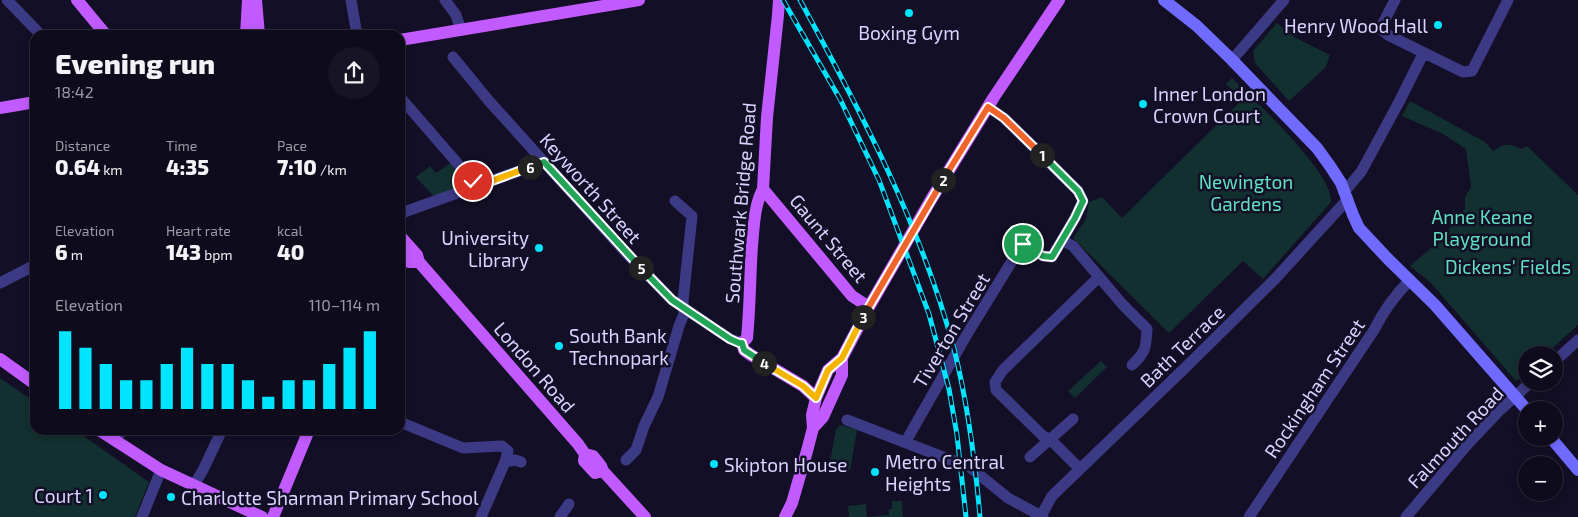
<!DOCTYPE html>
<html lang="en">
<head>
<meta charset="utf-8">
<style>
  body { margin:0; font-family:"Exo 2",sans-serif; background:#171425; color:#f1f3f6; height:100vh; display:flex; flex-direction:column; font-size:19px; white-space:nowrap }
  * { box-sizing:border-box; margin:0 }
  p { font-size:16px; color:#9b9ba3 }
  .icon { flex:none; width:28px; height:28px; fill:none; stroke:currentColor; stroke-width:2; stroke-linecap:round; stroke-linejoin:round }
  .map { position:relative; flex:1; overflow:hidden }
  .drawer { position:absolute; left:30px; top:30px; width:375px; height:405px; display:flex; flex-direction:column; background:#0e0b1c; border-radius:15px; box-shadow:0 2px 8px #0003,0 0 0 1px #2e2b3b }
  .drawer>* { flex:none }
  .tools { position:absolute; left:1518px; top:346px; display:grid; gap:10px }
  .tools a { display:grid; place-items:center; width:45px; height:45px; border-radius:50%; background:#0e0b1c; box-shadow:0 2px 8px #0003,0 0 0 1px #2e2b3b; font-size:25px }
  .pin { position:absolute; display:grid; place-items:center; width:42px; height:42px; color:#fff; margin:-21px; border:2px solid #fff; border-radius:50%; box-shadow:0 1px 5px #0007 }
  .km { position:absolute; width:25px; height:25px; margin:-12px; border-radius:50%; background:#222; color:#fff; font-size:14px; line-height:25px; text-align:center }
  .round { display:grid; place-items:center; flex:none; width:52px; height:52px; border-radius:26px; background:#171425 }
  .head { display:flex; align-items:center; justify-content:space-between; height:85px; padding:0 25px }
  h1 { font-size:28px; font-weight:800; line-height:38px }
  .figures { display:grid; grid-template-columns:repeat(3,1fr); gap:8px; height:85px; padding:5px 25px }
  .figures div { display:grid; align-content:center }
  .figures b { font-size:21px; font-weight:800 }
  .figures small { font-size:14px; font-weight:400 }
  .figures p { font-size:14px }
  .chart { height:140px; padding:10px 25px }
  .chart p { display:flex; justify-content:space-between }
  .chart svg { width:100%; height:90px; margin-top:5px; stroke:#00e5ff; stroke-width:6 }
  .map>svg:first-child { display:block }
  .green { fill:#12302f }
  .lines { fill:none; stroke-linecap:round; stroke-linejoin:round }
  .street { stroke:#3d3a85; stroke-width:11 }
  .secondary { stroke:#6f6bff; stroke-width:12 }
  .primary { stroke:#c25bff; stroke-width:12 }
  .rail-casing { stroke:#00e5ff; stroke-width:5 }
  .rail { stroke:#130f26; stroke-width:3; stroke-dasharray:9; stroke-linecap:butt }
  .split-1-casing { stroke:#fff; stroke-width:10 }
  .split-2-casing { stroke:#fff; stroke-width:10 }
  .split-3-casing { stroke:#fff; stroke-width:10 }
  .split-4-casing { stroke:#fff; stroke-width:10 }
  .split-5-casing { stroke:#fff; stroke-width:10 }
  .split-6-casing { stroke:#fff; stroke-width:10 }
  .split-7-casing { stroke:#fff; stroke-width:10 }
  .split-1 { stroke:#22a559; stroke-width:6 }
  .split-2 { stroke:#f0652b; stroke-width:6 }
  .split-3 { stroke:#f0652b; stroke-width:6 }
  .split-4 { stroke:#f5b400; stroke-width:6 }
  .split-5 { stroke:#22a559; stroke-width:6 }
  .split-6 { stroke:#22a559; stroke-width:6 }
  .split-7 { stroke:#f5b400; stroke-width:6 }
  .poi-dot { fill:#00e5ff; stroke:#130f26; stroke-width:2 }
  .labels { text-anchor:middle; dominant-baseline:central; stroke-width:5; stroke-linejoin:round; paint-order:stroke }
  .poi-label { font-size:19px; fill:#d9d4ff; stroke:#130f26; text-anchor:start }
  .park-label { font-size:19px; fill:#5fe0c0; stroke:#130f26 }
  .street-label { font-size:19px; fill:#d9d4ff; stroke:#130f26 }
</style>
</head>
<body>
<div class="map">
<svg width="1578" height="517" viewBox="0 0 1578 517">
  <rect width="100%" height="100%" fill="#130f26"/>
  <path class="green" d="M1277,23L1294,37L1330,55L1326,67L1289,101L1255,63L1253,51Z
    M1232,78C1254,100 1334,173 1331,202L1263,279L1243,261L1169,333L1073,238L1086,219L1089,202L1102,197L1122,218L1243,99L1226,84Z
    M1410,101L1485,142L1493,151C1506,143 1507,143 1521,149L1527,146L1578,195V325L1545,355H1526V372L1516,381L1431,283L1410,266L1445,236L1454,219L1465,209V197L1471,187L1466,149L1443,134L1402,116Z
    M452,162L470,182L459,190L435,198L416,177L430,166L436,173Z
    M1101,361L1107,367L1075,398L1068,391Z
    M0,378L35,402V430H75L149,482L135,517H0Z
    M840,425L857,430L850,470L837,471L829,467L836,429Z
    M892,501H902L903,517H849L848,506L866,504L867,517L889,515V509H892Z"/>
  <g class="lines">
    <path class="street" d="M7,0L41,35
      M351,0L357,35
      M445,0L456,15L461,30
      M1395,0L1382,25L1383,31L1388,35L1463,72L1472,71L1508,0
      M453,57L489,101L544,162L629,256L672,300L730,339L742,343
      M1232,60L1284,0
      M400,97L478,187
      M1344,192L1361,172L1399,102L1423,54
      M400,215L407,211L544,162
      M1062,240L1073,246L1123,305L1147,329C1146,348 1146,352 1132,365
      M0,283L35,265
      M1554,362L1578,340
      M847,420L948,459L966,464L1008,498L1043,517
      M400,422L463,448L502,446L508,451L505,462L481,517
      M115,441L122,430
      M906,441L966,336L1023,243L1043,256L1052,257L1075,218L1083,201L1078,191L1072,185L1004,118L988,107
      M1030,457L1073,419
      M626,460L636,450L644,426L658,397L679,326L684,314L683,301L692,216L675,201
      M505,462L515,460L521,462
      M1080,469L1050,439L1043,436L996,390L995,382L1003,370L1099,277
      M194,485L203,470L222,430
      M1041,516L1052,496L1188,365L1275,279L1348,199
      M142,517L161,470
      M560,517L569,504
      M1249,517L1374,330C1383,312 1396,294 1410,280
      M1406,517L1467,445L1498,412L1531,382"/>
    <path class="secondary" d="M1164,0L1197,26L1232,60L1317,148L1330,166L1341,183L1353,215L1359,228L1388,259L1435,305L1527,410
      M1551,438L1578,470"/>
    <path class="primary" d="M77,0L106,35
      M256,0L259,35
      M779,0L778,15L767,117L763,189C754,206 754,226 752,245C750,276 750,307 747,338L742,343L744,350L751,355L803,386L816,398
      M246,35L248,0
      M400,40L639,0
      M0,108L35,102
      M763,189L852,296L869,307
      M400,236L417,255L419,262L578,444L585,454L593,456L601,466L603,471L645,517
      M400,252L409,262H419
      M0,359L35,384
      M813,428L823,417L842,375V358
      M99,430L161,470L262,517
      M585,454L584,461L595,473L603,471
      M273,517L309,430
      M785,517L792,503L807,451L813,428L812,415L816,398L828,370L842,358L869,307L932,198L994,97L1059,0"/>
    <g class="rail-casing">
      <path id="rail" d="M783,0L840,99L879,180L929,314L949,389L957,435L966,517
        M800,0C861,112 921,225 954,349C968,404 975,460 980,517"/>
    </g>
    <use href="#rail" class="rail"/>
  </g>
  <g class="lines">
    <g class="split-1-casing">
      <path id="split-1" d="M1023,244L1043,256L1052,257L1075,218L1083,201L1078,191L1042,155"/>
    </g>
    <g class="split-2-casing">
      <path id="split-2" d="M943,180L988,107L1004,118L1042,155"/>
    </g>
    <g class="split-3-casing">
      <path id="split-3" d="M863,317L943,180"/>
    </g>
    <g class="split-4-casing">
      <path id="split-4" d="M764,363L803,386L816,398L828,370L842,358L863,317"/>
    </g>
    <g class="split-5-casing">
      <path id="split-5" d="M641,268L672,300L730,339L739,343H742L744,350L764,363"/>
    </g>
    <g class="split-6-casing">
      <path id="split-6" d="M530,167L544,162L641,268"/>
    </g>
    <g class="split-7-casing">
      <path id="split-7" d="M473,181L478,186L530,167"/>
    </g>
    <use href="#split-1" class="split-1"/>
    <use href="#split-2" class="split-2"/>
    <use href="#split-3" class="split-3"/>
    <use href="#split-4" class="split-4"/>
    <use href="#split-5" class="split-5"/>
    <use href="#split-6" class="split-6"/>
    <use href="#split-7" class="split-7"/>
  </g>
  <g class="poi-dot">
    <circle cx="909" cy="13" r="5"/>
    <circle cx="1438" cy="25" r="5"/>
    <circle cx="1143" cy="104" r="5"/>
    <circle cx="539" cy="248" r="5"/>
    <circle cx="559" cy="346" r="5"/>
    <circle cx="714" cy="464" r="5"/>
    <circle cx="875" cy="472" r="5"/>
    <circle cx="103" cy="495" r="5"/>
    <circle cx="171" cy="497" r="5"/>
  </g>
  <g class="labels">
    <g class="poi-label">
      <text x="1428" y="25" text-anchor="end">Henry Wood Hall</text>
      <text x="909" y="32" text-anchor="middle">Boxing Gym</text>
      <text x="1153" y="93">Inner London<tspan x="1153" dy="22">Crown Court</tspan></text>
      <text x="529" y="237" text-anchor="end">University<tspan x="529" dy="22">Library</tspan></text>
      <text x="569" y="335">South Bank<tspan x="569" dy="22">Technopark</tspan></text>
      <text x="885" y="461">Metro Central<tspan x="885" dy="22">Heights</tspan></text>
      <text x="724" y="464">Skipton House</text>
      <text x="93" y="495" text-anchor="end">Court 1</text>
      <text x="181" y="497">Charlotte Sharman Primary School</text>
    </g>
    <g class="park-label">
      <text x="1246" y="181">Newington<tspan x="1246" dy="22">Gardens</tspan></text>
      <text x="1482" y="216">Anne Keane<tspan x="1482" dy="22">Playground</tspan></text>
      <text x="1508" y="266">Dickens' Fields</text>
    </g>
    <g class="street-label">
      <text transform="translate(591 188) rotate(48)">Keyworth Street</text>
      <text transform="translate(740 203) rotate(-85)">Southwark Bridge Road</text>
      <text transform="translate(829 238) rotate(50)">Gaunt Street</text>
      <text transform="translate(951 330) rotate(-59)">Tiverton Street</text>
      <text transform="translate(1182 346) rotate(-44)">Bath Terrace</text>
      <text transform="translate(535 367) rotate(49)">London Road</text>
      <text transform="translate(1314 388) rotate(-56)">Rockingham Street</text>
      <text transform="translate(1455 437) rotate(-47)">Falmouth Road</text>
    </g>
  </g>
</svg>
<div class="tools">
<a><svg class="icon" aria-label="layers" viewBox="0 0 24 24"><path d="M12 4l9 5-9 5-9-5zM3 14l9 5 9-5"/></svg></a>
<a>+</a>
<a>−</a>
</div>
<div class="pin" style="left:1023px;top:244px;background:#1e9e55"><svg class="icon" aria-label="arrive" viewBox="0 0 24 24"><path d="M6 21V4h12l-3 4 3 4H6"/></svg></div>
<div class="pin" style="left:473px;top:181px;background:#d93025"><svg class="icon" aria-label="check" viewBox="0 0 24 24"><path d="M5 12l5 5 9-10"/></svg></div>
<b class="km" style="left:1042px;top:155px">1</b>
<b class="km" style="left:943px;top:180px">2</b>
<b class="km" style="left:863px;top:317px">3</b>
<b class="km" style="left:764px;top:363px">4</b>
<b class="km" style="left:641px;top:268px">5</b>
<b class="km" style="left:530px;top:167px">6</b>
<section class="drawer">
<div class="head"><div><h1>Evening run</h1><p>18:42</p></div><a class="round"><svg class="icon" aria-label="share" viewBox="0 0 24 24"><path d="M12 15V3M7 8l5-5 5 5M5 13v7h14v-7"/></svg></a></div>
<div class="figures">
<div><p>Distance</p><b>0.64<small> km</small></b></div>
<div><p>Time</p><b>4:35</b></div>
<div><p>Pace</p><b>7:10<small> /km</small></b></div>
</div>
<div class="figures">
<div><p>Elevation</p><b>6<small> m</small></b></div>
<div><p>Heart rate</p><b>143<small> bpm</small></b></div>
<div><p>kcal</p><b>40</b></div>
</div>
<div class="chart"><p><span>Elevation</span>110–114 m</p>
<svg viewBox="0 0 160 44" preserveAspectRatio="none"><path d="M5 44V6M15 44V14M25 44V22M35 44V30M45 44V30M55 44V22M65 44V14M75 44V22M85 44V22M95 44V30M105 44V38M115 44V30M125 44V30M135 44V22M145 44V14M155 44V6"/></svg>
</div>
</section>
</div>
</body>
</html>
